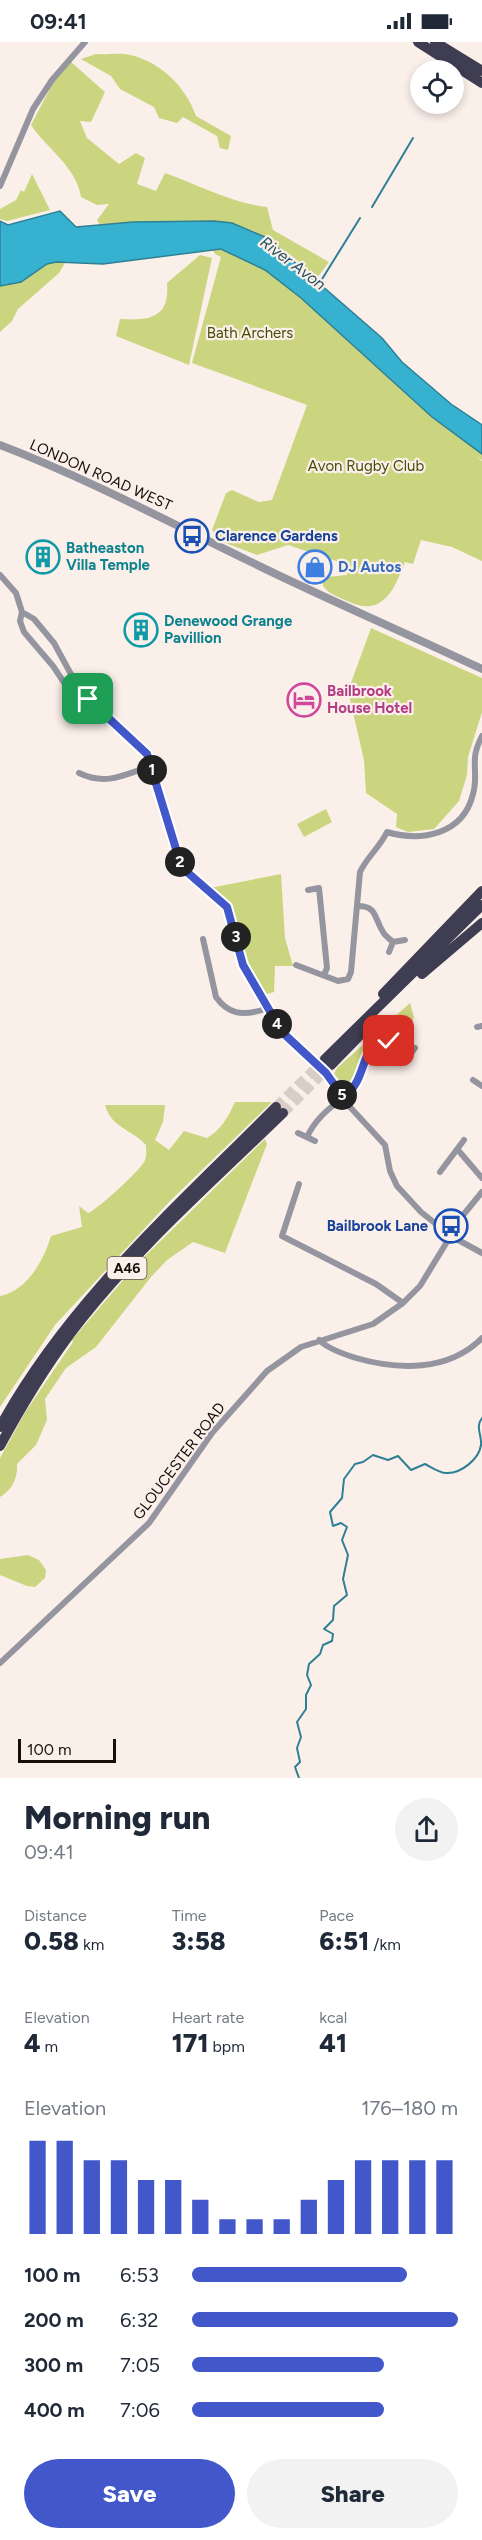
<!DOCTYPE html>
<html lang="en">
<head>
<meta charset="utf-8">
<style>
  body { margin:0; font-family:Figtree,sans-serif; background:#f2f2f3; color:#1f2937; height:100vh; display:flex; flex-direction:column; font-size:22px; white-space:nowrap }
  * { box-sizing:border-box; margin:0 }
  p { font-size:20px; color:#747a83 }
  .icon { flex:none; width:33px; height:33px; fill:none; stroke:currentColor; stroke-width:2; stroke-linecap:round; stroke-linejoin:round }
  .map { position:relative; height:1736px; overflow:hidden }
  .drawer { display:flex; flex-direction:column; background:#fff; flex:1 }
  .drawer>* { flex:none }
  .buttons { position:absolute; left:410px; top:18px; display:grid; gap:12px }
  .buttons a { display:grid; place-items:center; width:54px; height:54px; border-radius:50%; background:#fff; box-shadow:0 3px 9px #0003; font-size:30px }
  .scale { position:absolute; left:18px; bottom:15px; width:98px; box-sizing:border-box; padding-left:6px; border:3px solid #180e0a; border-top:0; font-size:16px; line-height:21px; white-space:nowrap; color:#180e0a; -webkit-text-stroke:4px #fbefea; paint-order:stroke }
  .pin { position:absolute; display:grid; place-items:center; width:51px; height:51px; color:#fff; margin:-26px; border-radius:12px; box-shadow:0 3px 9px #0006 }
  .km { position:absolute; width:30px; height:30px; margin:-15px; border-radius:50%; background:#222; color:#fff; font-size:16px; line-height:30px; text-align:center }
  .round { display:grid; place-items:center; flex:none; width:63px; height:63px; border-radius:32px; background:#f2f2f3 }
  .headline { display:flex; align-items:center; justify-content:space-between; height:102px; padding:0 24px }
  h1 { font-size:33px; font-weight:800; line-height:45px }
  .metrics { display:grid; grid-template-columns:repeat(3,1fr); gap:9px; height:102px; padding:6px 24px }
  .metrics div { display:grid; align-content:center }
  .metrics b { font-size:26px; font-weight:800 }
  .metrics small { font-size:16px; font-weight:400 }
  .metrics p { font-size:16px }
  .chart { height:168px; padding:12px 24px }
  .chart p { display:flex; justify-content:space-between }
  .chart svg { width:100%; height:108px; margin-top:6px; stroke:#4257ca; stroke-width:6 }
  .cta { display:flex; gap:12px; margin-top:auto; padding:12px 24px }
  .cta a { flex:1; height:69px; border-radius:36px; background:#4257ca; color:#fff; font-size:24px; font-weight:800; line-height:69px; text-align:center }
  .cta a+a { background:#f2f2f3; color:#1f2937 }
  ul { padding:0 24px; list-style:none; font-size:20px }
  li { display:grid; grid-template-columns:96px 72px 1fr; align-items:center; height:45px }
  li i { height:15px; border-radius:8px; background:#4257ca }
  .status { display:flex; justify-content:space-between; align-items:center; height:42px; padding:0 30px; background:#fff; direction:ltr }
  .status svg { height:16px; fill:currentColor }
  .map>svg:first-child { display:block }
  .green { fill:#cbd57f }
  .water { fill:#37b1d0; stroke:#2e8095; stroke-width:1.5 }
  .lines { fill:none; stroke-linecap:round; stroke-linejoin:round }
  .stream { stroke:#2e8095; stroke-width:2 }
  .trunk-tunnel { stroke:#d9cdc8; stroke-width:10; stroke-dasharray:10 5; stroke-linecap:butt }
  .minor { stroke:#9595a0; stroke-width:6 }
  .tertiary { stroke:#9595a0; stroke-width:8 }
  .trunk { stroke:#3e3d51; stroke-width:10 }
  .route-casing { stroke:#fff; stroke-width:12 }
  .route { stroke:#4257ca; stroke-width:8 }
  .labels { text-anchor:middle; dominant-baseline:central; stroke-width:4.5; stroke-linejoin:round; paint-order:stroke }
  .shield { fill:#fbefea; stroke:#5c524d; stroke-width:1.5 }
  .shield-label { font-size:14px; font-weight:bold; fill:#180e0a }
  .park-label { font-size:15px; fill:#474c07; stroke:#fbefea }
  .street-label { font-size:15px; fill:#180e0a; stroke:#fbefea }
  .transit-label { font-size:15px; font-weight:bold; fill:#164399; stroke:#fbefea; text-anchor:start }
  .culture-label { font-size:15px; font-weight:bold; fill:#0d838f; stroke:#fbefea; text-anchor:start }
  .shop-label { font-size:15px; font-weight:bold; fill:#366cbe; stroke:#fbefea; text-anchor:start }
  .hotel-label { font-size:15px; font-weight:bold; fill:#b23c85; stroke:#fbefea; text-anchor:start }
  .water-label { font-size:16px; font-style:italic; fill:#215260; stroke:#fbefea }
</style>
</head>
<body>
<div class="status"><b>09:41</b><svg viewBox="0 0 49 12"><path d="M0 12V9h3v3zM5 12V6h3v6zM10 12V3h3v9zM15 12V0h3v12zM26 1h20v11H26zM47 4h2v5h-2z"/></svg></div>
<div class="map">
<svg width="482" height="1736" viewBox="0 0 482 1736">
  <rect width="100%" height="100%" fill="#fbefea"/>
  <path class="green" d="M96,12C106,13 115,11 124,12C157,16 186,44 196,74L231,94L228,108L220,106L217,94L183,75L177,81L159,76L154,65L120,47L111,34L81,17Z
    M71,20L105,50L91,80L80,79L87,96L119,122L136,111L145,116L137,142L156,149L165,131C199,143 231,161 267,165L273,188L329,220L317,236L292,214L269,199L102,186L97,178L109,162L97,163L81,155C76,124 47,107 31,83L53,41Z
    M32,132L50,168L7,179L0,177V167L16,158L21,148L24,150Z
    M210,202L273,228L482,411V418L476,414L482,419V519L452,505L421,498L413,522L405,520C394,549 382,576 347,559C338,555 329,552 323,544V538L326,535L347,533V526L342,521L288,503L257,513L220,499L212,488L226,451L232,448L259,460L272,458L307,363L192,321L221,215L215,212Z
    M200,213L212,216L189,323L116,294L120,277C150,279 170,276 167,241Z
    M45,217L65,221L59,231L18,267L12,279L0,290V240Z
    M371,586L482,636V670L468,715L467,733L459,759L434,787L408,790L396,785L397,772L366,751L364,718L348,649Z
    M326,767L332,780L304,795L297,782Z
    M281,832L285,896L293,924H275L274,950L264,953C257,939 246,927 241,912C232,881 236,869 210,846Z
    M410,961L414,975L406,996L408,1000L405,1004L388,990C381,993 372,998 367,1003C357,1016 361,1040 346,1046L334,1032L337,1026Z
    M235,1060H272L170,1159L55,1283L0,1365V1254C27,1249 44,1218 51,1194L82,1185L79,1164L88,1171C96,1169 143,1126 145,1118C147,1114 146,1107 146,1103C132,1087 112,1087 105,1063H165L163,1080L155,1098L169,1108L184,1089L207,1096C222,1087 228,1075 235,1060Z
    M265,1097L267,1102L225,1211L193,1200L167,1218L151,1235L96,1305L66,1326L45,1357L47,1378L36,1403L17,1422C18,1436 12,1448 0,1455V1416L26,1369L73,1300L72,1298L135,1224Z
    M28,1513L39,1518L46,1528L45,1536L35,1545L27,1544L0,1533V1517Z"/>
  <path class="water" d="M60,169L76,185L133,180L214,179L232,181L267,196L382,296L402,320L451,362L482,383V412L432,375L301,256L265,228L221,207L103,222L56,220L47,222L21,240L0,244V179L8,183Z"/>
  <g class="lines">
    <path class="stream" d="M372,165L413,96
      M319,242L360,176
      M299,1736L295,1725L300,1720L297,1706L301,1695L297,1680L306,1667V1653L311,1643L307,1633L309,1622L320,1612L323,1603L332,1599L333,1592L324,1587L333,1578L334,1564L347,1553L343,1537L348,1513L342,1498L347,1485L341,1481L333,1484L330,1470L342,1456L344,1437L355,1422L363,1420L373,1413L388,1418L398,1414L411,1428L425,1422C431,1425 440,1431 446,1431C461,1432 479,1417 481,1403C482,1393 475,1385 482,1376"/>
    <path class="trunk-tunnel" d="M276,1065L325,1017
      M283,1071L331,1023"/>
    <path class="minor" d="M0,144L33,67L52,38L85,0
      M0,533L16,551L22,570L34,577L54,601L79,647L147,712L180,820L187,830L227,865L243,923L272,974L288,998L326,1031L350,1065L385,1103L390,1129L397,1144L421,1170L451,1194L482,1211
      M22,570L20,579L24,590L53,624L73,654L92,673
      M79,731C106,744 124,733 151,724
      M308,848L319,846L327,926L324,933
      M358,864C377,864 374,876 383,890C385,894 390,897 393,900L389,910
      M203,897L216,955C228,972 242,974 262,968L266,962
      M393,900L405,898
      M296,923L338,939L348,937L351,930L360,830C367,815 380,805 387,790C421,800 463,793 473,752C477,739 474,728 475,716C475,708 479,700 482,694
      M477,985L482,984
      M473,1038L482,1044
      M298,1091L315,1099
      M307,1095C315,1078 327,1068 341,1057C346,1052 354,1049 358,1041C365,1029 364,1002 382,998C391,996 400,1011 409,1014L415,1006
      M458,1108L482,1136
      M440,1130L464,1098
      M299,1142L282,1194L376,1242L403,1261
      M319,1298C328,1307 343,1312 356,1316C398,1328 448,1330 482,1296
      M0,1621L149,1481L212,1391L267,1329L301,1305L373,1282L403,1261L420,1244L464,1172L482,1150"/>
    <path class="tertiary" d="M0,403C86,436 165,478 247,518C324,556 404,590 482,627"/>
    <path class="trunk" d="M418,0L482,41
      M435,0L482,29
      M422,932L482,881
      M383,952L482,849
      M325,1017L482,863
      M331,1023L364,989
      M0,1385C69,1259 176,1166 276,1065
      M0,1404C21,1365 44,1327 70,1292C131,1211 210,1142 283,1071"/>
  </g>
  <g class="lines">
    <g class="route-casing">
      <path id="route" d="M88,657L147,712L180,820L187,830L227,865L243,923L282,990L326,1031L343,1055C368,1038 358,1010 382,998L389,999"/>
    </g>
    <use href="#route" class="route"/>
  </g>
  <defs>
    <g id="bus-ring" transform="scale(1.725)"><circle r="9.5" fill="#fbefea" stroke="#1a4fb4" stroke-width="1.5"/><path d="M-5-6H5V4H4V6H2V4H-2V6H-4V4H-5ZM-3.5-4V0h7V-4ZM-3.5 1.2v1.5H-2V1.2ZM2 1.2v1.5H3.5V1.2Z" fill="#1a4fb4"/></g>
    <g id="building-ring" transform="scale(1.725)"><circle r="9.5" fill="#fbefea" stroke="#0f9aa8" stroke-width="1.5"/><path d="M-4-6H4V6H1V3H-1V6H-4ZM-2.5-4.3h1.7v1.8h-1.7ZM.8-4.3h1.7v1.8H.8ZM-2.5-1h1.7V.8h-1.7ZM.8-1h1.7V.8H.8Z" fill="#0f9aa8"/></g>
    <g id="shop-ring" transform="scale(1.725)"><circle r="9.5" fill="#fbefea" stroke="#3f7fe0" stroke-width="1.5"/><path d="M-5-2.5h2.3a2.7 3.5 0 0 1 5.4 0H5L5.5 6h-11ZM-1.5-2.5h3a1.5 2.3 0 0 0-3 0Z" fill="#3f7fe0"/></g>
    <g id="hotel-ring" transform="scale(1.725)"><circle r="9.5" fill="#fbefea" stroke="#d1479c" stroke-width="1.5"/><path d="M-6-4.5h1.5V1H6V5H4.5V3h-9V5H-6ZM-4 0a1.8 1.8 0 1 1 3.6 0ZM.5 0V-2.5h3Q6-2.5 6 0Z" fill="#d1479c"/></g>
  </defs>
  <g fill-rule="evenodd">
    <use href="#bus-ring" x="192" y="494"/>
    <use href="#building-ring" x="43" y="515"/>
    <use href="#shop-ring" x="315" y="525"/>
    <use href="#building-ring" x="141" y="588"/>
    <use href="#hotel-ring" x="304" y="658"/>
    <use href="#bus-ring" x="451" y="1184"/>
  </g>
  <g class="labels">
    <rect class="shield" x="107.5" y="1215" width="39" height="22" rx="4.5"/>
    <g class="shield-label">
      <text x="127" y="1226">A46</text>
    </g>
    <g class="park-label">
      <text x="250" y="291">Bath Archers</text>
      <text x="366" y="424">Avon Rugby Club</text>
    </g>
    <g class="street-label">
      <text transform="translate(101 433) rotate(24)">LONDON ROAD WEST</text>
      <text transform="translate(179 1419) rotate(-53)">GLOUCESTER ROAD</text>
    </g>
    <g class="transit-label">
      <text x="215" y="494">Clarence Gardens</text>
      <text x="428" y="1184" text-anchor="end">Bailbrook Lane</text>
    </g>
    <g class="culture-label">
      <text x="66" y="506">Batheaston<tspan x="66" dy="17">Villa Temple</tspan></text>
      <text x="164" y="579">Denewood Grange<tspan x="164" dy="17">Pavillion</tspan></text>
    </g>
    <g class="shop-label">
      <text x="338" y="525">DJ Autos</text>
    </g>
    <g class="hotel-label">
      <text x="327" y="649">Bailbrook<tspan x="327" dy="17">House Hotel</tspan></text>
    </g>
    <g class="water-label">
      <text transform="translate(293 221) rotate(37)">River Avon</text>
    </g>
  </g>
</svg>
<div class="buttons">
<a><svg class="icon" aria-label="locate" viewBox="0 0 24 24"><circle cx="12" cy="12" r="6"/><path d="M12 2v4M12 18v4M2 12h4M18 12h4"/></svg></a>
</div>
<div class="scale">100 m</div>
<div class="pin" style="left:88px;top:657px;background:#1e9e55"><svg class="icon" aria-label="arrive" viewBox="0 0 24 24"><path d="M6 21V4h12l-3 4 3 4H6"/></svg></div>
<div class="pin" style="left:389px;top:999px;background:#d93025"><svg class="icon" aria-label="check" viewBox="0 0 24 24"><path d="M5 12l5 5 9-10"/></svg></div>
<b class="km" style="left:152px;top:728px">1</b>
<b class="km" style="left:180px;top:820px">2</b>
<b class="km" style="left:236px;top:895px">3</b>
<b class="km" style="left:277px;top:982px">4</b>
<b class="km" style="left:342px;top:1053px">5</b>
</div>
<section class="drawer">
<div class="headline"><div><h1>Morning run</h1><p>09:41</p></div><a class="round"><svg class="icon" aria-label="share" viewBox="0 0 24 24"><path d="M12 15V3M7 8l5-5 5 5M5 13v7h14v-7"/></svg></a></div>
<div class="metrics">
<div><p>Distance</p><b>0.58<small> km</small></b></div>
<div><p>Time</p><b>3:58</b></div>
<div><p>Pace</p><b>6:51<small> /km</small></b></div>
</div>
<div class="metrics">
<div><p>Elevation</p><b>4<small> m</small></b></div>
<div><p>Heart rate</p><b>171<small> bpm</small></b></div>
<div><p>kcal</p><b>41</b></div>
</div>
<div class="chart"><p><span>Elevation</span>176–180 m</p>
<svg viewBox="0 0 160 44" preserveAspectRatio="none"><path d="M5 44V6M15 44V6M25 44V14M35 44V14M45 44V22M55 44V22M65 44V30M75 44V38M85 44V38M95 44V38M105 44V30M115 44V22M125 44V14M135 44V14M145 44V14M155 44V14"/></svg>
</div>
<ul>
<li><b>100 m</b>6:53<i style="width:81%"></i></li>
<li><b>200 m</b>6:32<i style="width:100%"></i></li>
<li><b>300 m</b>7:05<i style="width:72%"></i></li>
<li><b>400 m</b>7:06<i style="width:72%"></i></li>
</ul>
<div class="cta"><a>Save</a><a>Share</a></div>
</section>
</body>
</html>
